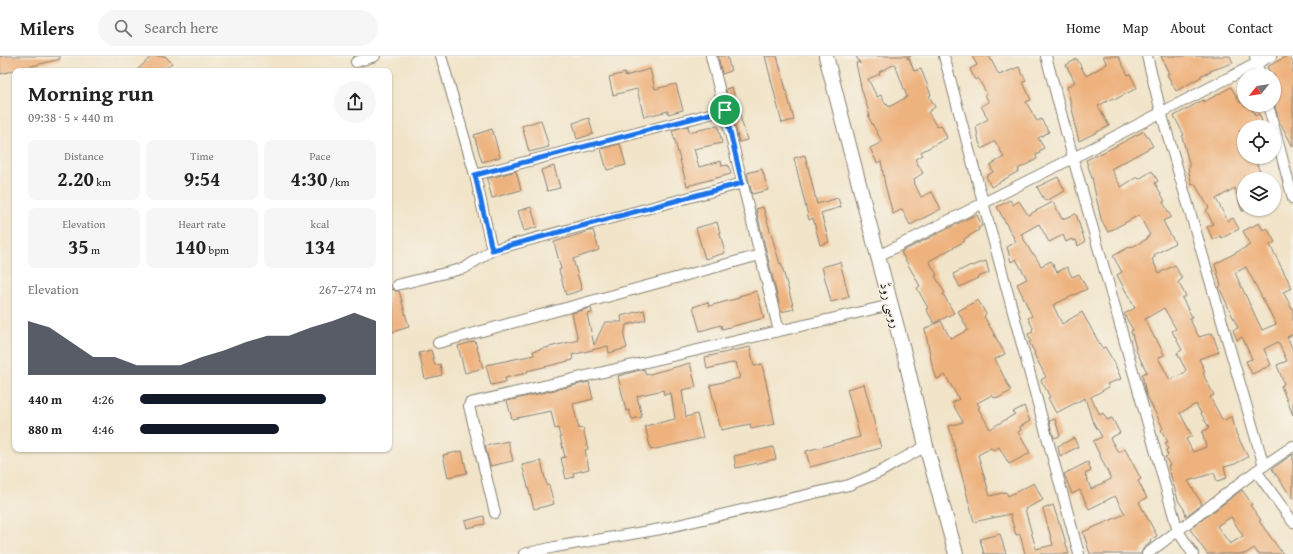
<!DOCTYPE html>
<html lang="en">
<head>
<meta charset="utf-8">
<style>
  body { margin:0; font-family:"Gentium Book Plus",Amiri,serif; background:#f6f6f6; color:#222; height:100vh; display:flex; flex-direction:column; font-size:15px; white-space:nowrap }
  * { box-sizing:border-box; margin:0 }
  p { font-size:13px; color:#767676 }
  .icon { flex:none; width:22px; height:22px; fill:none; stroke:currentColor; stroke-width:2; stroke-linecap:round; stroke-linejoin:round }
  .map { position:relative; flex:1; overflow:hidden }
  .sheet { position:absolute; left:12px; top:12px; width:380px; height:384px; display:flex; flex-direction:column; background:#fff; border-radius:8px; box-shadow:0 1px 3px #0004 }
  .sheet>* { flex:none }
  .needle { width:26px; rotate:240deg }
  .fabs { position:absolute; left:1237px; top:12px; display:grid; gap:8px }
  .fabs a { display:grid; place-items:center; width:44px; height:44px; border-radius:50%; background:#fff; box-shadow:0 1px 3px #0004; font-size:20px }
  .pin { position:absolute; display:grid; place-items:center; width:34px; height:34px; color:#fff; margin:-17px; border:2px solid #fff; border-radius:50%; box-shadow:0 1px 4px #0007 }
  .round { display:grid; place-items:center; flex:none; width:42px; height:42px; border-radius:21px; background:#f6f6f6 }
  .overview { display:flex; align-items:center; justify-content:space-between; height:68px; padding:0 16px }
  h1 { font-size:22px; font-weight:700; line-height:30px }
  .metrics { display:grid; grid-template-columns:repeat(3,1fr); gap:6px; height:68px; padding:4px 16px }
  .metrics div { display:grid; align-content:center; border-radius:8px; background:#f6f6f6; text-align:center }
  .metrics b { font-size:20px; font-weight:700 }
  .metrics small { font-size:11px; font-weight:400 }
  .metrics p { font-size:11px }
  .chart { height:112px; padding:8px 16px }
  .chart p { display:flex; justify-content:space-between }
  .chart svg { width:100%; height:72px; margin-top:4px; fill:#111827; opacity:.7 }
  ul { padding:0 16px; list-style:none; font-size:13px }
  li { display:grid; grid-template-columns:64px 48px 1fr; align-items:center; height:30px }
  li i { height:10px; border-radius:5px; background:#111827 }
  header { display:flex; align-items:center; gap:24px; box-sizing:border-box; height:56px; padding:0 20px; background:#fff; border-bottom:1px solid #e0e0e0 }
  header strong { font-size:19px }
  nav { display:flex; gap:22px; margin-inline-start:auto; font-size:14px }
  .search { width:280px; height:36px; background:#f6f6f6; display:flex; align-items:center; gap:10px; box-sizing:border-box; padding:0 14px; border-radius:22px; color:#767676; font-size:15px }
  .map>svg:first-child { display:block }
  .building { fill:#eeb27e; fill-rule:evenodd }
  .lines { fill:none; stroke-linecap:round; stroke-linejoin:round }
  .street-casing { stroke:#868072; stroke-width:12 }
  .secondary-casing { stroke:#868072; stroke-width:16 }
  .street { stroke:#fff; stroke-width:10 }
  .secondary { stroke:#fff; stroke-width:14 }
  .route-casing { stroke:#fff; stroke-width:8 }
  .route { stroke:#1a73e8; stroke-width:5 }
  .labels { text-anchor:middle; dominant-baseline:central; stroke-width:3; stroke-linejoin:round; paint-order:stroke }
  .street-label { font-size:14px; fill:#1c1c1c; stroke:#f7f3e8 }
</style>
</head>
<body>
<header>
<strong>Milers</strong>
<div class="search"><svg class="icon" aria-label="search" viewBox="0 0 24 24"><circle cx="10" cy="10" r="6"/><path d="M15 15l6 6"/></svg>Search here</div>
<nav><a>Home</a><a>Map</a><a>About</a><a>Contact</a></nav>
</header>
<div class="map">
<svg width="1293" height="498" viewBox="0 0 1293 498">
  <rect width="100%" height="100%" fill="#f7f3e8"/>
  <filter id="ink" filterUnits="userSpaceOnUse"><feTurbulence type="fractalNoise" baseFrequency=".025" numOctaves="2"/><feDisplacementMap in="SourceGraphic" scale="8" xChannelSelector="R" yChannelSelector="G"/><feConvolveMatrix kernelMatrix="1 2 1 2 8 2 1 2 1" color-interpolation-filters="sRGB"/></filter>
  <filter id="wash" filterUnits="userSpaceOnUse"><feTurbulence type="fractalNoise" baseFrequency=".012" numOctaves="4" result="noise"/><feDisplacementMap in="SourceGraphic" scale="16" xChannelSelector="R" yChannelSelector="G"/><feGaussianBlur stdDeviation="0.9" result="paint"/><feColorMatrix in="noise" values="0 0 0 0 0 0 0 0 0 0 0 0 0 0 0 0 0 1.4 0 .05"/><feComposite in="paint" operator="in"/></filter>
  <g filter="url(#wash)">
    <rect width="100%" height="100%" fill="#f1e4c9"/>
    <g id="blocks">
      <path class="building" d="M0,0H60V3L0,18Z
        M152,0H165L172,7L163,15H136Z
        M718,0H727L731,15L722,18Z
        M765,0H777L794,64L782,67Z
        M856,0H911L907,2V3L909,2L914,15L921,13L931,39L929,40L935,51L928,56L937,71L941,69L947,82L921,96L923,99L915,103L923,117L914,123L915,126H914L921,141L932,136L941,153L910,169L902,153L893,158L885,129L881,105L877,107L870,92L882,86L868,60H870L861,31L856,7L859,6L860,8ZM895,8L907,41L889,51L887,48L886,49L881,39L877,41L868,23L880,18L879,16Z
        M972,0H989L999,19L1019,11L1026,25L1023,26L1031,44L1026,46L1037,65L1041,63L1049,76L1038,82L1044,92L1039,95L1040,97L1036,99L1037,103L1018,113L1019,115L991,131L986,120L993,116L990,109L1004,101L995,85L982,93L979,86L976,70L988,63L981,50L989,46L985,39L987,38L978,22L975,24L970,13L977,9Z
        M1103,0H1118L1128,19L1130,18L1137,32L1114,44L1113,42L1098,50L1109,70L1079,85L1074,66H1075L1067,31L1075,26L1066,9L1077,3L1086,20L1107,8Z
        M1161,0H1230L1233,7L1210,15L1211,16L1201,19V21L1176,35L1167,18H1169Z
        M1287,0H1289L1293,7V91L1281,68H1280L1274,47V19H1271L1267,11Z
        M650,13L655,33L676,28L683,54L668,58V55L644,61L637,33L613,39L609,21L625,17V20Z
        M732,31L747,84L739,86L726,33Z
        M1231,31L1240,47L1244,44V49H1250L1255,60L1259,58L1262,65L1258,67L1260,71H1244V73L1239,75L1243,82L1239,84L1244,93V101H1248L1251,105L1255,104L1261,118L1250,123H1244V155H1242L1235,132L1216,143L1228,165L1233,162L1239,173L1222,182L1220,180L1213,184L1207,171L1213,168L1206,154L1209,152L1195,128L1192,129L1188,112L1190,111L1182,80L1184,79L1174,60L1203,44L1204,46Z
        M589,62L593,78L577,83L573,67Z
        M541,64L549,91L529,96L522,70Z
        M688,70L689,76L718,70L722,87L694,93L699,111L721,105L722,110L728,109L731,118L687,130L672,74Z
        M492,73L500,101L482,106L474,79Z
        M1144,75L1153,90L1111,113L1121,131L1137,121L1139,123L1152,115L1158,125L1155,127L1165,145L1163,146L1171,161L1163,165L1175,187L1154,199L1155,201L1152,203L1159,217L1175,209L1182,223L1178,226L1186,240L1182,242L1192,261L1189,262L1199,281L1212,277L1219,296L1199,303L1205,315L1203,316L1205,322L1214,339L1210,341L1223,365L1232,360L1236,377L1248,401L1235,408L1224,411L1227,422L1217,425L1214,417L1188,425L1202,448L1186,460L1184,453L1178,444L1168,410L1170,409L1165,401L1168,400L1166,394L1168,393L1165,387L1168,386L1161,374L1163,372L1146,338L1142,318L1147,316L1135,293L1136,292L1131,275L1133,274L1124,258L1135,252L1117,219L1122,216L1113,200L1131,190L1132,191L1147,183L1146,182L1150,179L1139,159L1108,176L1101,163L1092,122L1086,104L1108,94ZM1164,252L1176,273L1172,275L1182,294L1177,297L1186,314L1184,316V317L1170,324L1158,302L1164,299L1156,282L1155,283L1145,263ZM1196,348L1209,372L1202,376L1206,391L1193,396L1186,383L1192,380L1180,357Z
        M620,88L626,109L607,114L601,93Z
        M805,99L817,148L838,142L841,151L821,157L829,186L820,189L813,162L809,164L794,102Z
        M554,110L560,132L547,135L541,114Z
        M762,113L768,134L752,138L747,117Z
        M516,115L521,134L492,142L487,123Z
        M1058,121L1065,135L1045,145L1037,131Z
        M1010,144L1013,149L1019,145L1028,159L1053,146L1062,163L1076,158L1085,186L1078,190L1076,184L1073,185L1072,183L1066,186L1063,179L1049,186L1039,168L1021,178L1032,198H1034L1041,210L1051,205L1057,216L1067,211L1072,221L1079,218L1087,233L1053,249L1062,268L1082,256L1102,292L1105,291L1115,308L1121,323L1107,328L1109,331L1091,341L1100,359L1103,357L1107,364L1112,362L1120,377L1110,382L1118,396L1125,393L1141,423L1138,425L1147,442L1139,446L1157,480L1150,484L1151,486L1143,493L1141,498H1090L1083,476L1125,458L1115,440L1089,453L1080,434L1072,438L1064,418L1088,406L1091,415L1085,418L1091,433L1111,423L1093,385L1102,381L1092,364L1085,342L1056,357L1048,342L1050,341L1041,324L1046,321L1034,298L1035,297L1029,286L1031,285L1028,278L1033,276L1032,273L1033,272L1028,262L1032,260L1017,228L1027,223L1016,203L1011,206L1007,191L1016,186L997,151Z
        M531,151L537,171L524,175L518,155Z
        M763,151L780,208L781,207L794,253L781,256L756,153Z
        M977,159L982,170L978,172L979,174L964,183L965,185L929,205L937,219L935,220L945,237L943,238L954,257L934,267L926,253L928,252L917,232L920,230L901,196L973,160V161Z
        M717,166L725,197L705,203L696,172Z
        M1259,167L1263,174L1267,172L1275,186L1270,189L1292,232L1283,236L1293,254V278L1287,281L1293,294V359L1281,330L1284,328L1277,309L1287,305L1278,286L1264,293L1271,309L1252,318L1246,305L1252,303L1242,281L1237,284L1233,274L1238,272L1219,231L1221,230L1215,208L1250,189L1243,175ZM1246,211L1276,268L1262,274L1235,217Z
        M593,174L599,194L573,203L582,234L566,239L559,214L561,213L554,186Z
        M986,205L989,217L977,221L978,222L960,231L953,218L971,209L972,210Z
        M840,206L849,241L831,246L822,211Z
        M392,233L396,235H399L409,271L389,277V234Z
        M757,235L764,262L722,273L721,269L700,275L693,251L708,246L709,250L739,242V240Z
        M978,244L986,258L984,260L1005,298L995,303L1011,335L998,342L997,341L994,342L992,339L977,347L980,351L978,352L990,373L1015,358L1013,356L1024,350L1030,365L1020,371L1021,374L1018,376L1030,397L1009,408L999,391L993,394L991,392L978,399L990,440L1006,436L1008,440L1034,427L1043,444L1025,453L1036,493L1053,489L1043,453L1053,449L1059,467H1060L1069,498H1025L1020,478L1016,479L1010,458L974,466L949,370L963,366L952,347L959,343L945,319L937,323L932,309L925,273L941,265L950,282L952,281L953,282L968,274L958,255Z
        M591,252L592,257L587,258L594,289L605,266H622L621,260L644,254L646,264L626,269L624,281L627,292L609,297L608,290L572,299L573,304L527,315V317L505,322L506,326L491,329L486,309L534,299L533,295L578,284L572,257Z
        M475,285L483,312L465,317L458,290Z
        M750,291L754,310L762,308L775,368L751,373L750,368L721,374L710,329L740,322L736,306L707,313L705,301Z
        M431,294L435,309L440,308L442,319L425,323L419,297Z
        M690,307L696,331L682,334L686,361L697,358L703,382L651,394L645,370L675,363L671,337L664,339L663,334L637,340L642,361L632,363L629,354L626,355L618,320L644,313L646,319Z
        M589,326L593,343L573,348L579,373L583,372L588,393L585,394L589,413L573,417L574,421L566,423L561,402L565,401L558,372L555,373L551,355L512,363L507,345Z
        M864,328L881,392L810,411L806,395L860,381L847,333Z
        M1055,363L1060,380L1054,382L1049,365Z
        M1074,382L1078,391L1060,400L1058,390Z
        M508,385L513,405L490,410L485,390Z
        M773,391L776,403L736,412L734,400Z
        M462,395L467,417L448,421L443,399Z
        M1293,398V443L1272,413Z
        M541,405L547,430L549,429L554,448L534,453L522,409Z
        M1242,434L1252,448L1250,449L1261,464L1259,465L1283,498H1258L1254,492L1245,498H1207L1190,473ZM1231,461L1243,480L1230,488L1217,470Z
        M484,460L485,468L467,472L465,465Z
        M1000,478L1006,498H984L980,483Z"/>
    </g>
  </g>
  <g filter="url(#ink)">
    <use href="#blocks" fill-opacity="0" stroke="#868072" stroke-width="1"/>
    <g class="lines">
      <g class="street-casing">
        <path id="street" d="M711,0L779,275
          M944,0L983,146L1079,498
          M1046,0L1073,102L1178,475L1193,498
          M1147,0L1161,56L1264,410
          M1255,0L1260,19
          M356,6L375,0
          M1268,49L1274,71
          M1274,71L1293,143
          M475,119L725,54
          M492,194L743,127
          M878,200L1073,102L1271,0
          M397,229L465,212L492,194L475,119L441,0
          M438,287L760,199
          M1256,415L1293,466
          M495,457L469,350L470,347L891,249
          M524,498L555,491L661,473L849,429L880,416L897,406L926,390
          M1147,498L1256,415L1293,390"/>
      </g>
      <g class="secondary-casing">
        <path id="secondary" d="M826,0L868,163L906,305L926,390L956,498"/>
      </g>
      <use href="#street" class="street"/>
      <use href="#secondary" class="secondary"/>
    </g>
  </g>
  <g class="lines" filter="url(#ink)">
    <g class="route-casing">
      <path id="route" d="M725,54L742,127L492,194L475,119Z"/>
    </g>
    <use href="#route" class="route"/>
  </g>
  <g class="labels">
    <g class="street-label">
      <text transform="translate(891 249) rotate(75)">روسی روڈ</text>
    </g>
  </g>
</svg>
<div class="fabs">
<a><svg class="needle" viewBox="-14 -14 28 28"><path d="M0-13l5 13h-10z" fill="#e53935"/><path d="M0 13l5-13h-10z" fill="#767676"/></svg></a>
<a><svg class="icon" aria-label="locate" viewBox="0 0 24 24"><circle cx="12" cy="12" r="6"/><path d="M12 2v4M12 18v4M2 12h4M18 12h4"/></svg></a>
<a><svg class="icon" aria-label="layers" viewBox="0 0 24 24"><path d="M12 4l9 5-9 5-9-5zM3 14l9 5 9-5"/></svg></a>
</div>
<div class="pin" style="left:725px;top:54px;background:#1e9e55"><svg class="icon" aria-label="arrive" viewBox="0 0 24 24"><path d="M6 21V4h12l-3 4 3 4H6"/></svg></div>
<section class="sheet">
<div class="overview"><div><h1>Morning run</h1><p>09:38 · 5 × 440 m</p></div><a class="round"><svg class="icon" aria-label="share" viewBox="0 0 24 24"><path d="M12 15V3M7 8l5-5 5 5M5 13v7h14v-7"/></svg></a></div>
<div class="metrics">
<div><p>Distance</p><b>2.20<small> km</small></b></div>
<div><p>Time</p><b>9:54</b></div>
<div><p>Pace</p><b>4:30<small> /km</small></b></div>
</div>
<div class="metrics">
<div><p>Elevation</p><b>35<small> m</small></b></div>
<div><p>Heart rate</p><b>140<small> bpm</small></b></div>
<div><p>kcal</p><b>134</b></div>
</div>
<div class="chart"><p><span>Elevation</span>267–274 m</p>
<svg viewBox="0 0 160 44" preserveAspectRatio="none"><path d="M0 44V11L10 15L20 24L30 33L40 33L50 38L60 38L70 38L80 33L90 29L100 24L110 20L120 20L130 15L140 11L150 6L160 11V44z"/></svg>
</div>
<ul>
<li><b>440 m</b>4:26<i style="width:79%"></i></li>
<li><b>880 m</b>4:46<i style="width:59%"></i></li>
</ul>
</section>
</div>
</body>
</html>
